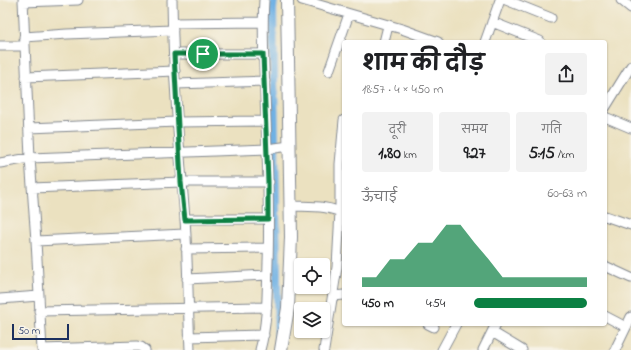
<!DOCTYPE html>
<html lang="hi">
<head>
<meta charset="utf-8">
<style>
  body { margin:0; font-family:"Indie Flower","Playpen Sans Deva",sans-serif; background:#f2f2f2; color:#202124; height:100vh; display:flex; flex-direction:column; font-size:15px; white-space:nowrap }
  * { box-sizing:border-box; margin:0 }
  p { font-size:13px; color:#757577 }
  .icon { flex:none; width:22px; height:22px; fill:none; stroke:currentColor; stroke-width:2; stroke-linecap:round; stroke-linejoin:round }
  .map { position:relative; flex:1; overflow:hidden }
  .sheet { position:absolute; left:342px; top:40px; width:265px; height:286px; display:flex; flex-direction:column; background:#fff; border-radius:4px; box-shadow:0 1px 3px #0004 }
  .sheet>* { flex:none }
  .tools { position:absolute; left:294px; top:258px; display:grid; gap:8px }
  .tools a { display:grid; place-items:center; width:36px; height:36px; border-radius:4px; background:#fff; box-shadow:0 1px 3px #0004; font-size:20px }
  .scale { position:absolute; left:12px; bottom:10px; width:57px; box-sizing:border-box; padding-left:4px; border:2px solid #1b2f5e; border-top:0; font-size:11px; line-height:14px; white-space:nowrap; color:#1b2f5e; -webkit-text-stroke:3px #f7f3e8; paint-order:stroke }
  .pin { position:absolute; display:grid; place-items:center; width:34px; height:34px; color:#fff; margin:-17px; border:2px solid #fff; border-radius:50%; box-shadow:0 1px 4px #0007 }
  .round { display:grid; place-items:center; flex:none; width:42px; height:42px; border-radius:4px; background:#f2f2f2 }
  .overview { display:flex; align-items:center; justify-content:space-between; height:68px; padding:0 20px }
  h1 { font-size:22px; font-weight:700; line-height:30px }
  .stats { display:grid; grid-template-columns:repeat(3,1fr); gap:6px; height:68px; padding:4px 20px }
  .stats div { display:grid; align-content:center; border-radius:4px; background:#f2f2f2; text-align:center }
  .stats b { font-size:17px; font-weight:700 }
  .stats small { font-size:11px; font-weight:400 }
  .stats p { font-size:11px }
  .chart { height:112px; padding:8px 20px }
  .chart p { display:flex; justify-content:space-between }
  .chart svg { width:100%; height:72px; margin-top:4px; fill:#0b8043; opacity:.7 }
  ul { padding:0 20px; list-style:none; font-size:13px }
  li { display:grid; grid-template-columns:64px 48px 1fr; align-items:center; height:30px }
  li i { height:10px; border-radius:5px; background:#0b8043 }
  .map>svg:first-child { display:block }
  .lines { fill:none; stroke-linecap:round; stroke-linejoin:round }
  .canal { stroke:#70b1e4; stroke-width:8 }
  .street-casing { stroke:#83888f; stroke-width:11 }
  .secondary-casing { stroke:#83888f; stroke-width:14 }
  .street { stroke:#fff; stroke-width:9 }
  .secondary { stroke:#fff; stroke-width:12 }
  .route-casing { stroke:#fff; stroke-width:8 }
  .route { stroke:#0b8043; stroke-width:5 }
</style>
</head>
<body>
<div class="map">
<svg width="631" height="350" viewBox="0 0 631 350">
  <rect width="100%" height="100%" fill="#f7f3e8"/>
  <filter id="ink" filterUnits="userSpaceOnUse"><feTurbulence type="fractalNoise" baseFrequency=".025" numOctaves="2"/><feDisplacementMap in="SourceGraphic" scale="8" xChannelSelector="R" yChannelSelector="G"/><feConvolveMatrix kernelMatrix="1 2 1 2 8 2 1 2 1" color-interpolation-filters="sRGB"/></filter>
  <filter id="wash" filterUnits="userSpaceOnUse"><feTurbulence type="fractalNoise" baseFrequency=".012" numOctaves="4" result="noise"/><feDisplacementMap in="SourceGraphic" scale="16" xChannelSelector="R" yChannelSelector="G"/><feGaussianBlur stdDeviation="0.9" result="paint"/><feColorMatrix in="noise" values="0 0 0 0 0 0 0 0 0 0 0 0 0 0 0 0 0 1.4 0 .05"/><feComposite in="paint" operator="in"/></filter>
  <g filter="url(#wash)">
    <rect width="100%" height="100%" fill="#ebe1c0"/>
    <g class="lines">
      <path class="canal" d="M274,0L273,9L278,345"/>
    </g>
  </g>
  <g filter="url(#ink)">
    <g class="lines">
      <g class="street-casing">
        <path id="street" d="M23,0L30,158L36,241L42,350
          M172,0C173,73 179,146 185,219C188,263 188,306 190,350
          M302,0L402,29L438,42
          M506,0L551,18
          M621,0L631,8
          M23,2L78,0
          M492,22L540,41
          M173,23L263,22
          M24,37L67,34L173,30
          M384,42L388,26
          M485,42L500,0
          M0,46H25
          M174,54H263
          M329,71L349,14
          M26,77L175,71
          M176,84L265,81
          M605,108L631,66
          M605,117L631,128
          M29,128L177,122L266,121
          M0,163L30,158L267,149L290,146
          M32,188L181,182H269
          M291,206C308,207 329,205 344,214
          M605,216L631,225
          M185,219H268
          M36,241L185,234
          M186,249L268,248
          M605,266L631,278
          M187,279L267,275
          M333,296L344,295
          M0,299L39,296
          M39,311L267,307
          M605,316L626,327
          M428,324L434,327
          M492,332L522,350
          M189,337L264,335
          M42,349L137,346L141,347L145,350
          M260,350C268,321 267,291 268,262C270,206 267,150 265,94C264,63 262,32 264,0
          M324,350L337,267L340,211V164L344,120
          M442,350L456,324
          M483,350L496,324
          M615,350L631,317"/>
      </g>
      <g class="secondary-casing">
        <path id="secondary" d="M281,350L288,308L291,237L287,0"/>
      </g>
      <use href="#street" class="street"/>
      <use href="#secondary" class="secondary"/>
    </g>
  </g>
  <g class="lines" filter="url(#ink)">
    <g class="route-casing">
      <path id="route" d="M174,54H263L268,182V219L185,220L181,182Z"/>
    </g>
    <use href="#route" class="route"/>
  </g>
</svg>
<div class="tools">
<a><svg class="icon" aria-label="locate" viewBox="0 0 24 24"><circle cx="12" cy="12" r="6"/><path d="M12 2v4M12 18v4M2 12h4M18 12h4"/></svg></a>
<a><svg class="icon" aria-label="layers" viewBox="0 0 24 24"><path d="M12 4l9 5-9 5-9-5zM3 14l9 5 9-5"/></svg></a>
</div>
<div class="scale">50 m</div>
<div class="pin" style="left:203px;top:54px;background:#1e9e55"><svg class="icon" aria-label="arrive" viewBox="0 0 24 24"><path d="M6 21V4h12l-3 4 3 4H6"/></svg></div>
<section class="sheet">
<div class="overview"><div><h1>शाम की दौड़</h1><p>18:57 · 4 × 450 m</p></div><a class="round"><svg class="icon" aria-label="share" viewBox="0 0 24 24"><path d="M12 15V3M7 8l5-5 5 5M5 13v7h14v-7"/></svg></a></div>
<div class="stats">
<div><p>दूरी</p><b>1.80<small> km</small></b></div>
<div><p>समय</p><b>9:27</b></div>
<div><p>गति</p><b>5:15<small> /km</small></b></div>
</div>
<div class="chart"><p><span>ऊँचाई</span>60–63 m</p>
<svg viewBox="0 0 160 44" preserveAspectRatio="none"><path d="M0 44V38L10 38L20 27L30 27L40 17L50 17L60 6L70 6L80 17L90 27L100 38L110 38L120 38L130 38L140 38L150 38L160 38V44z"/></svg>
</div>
<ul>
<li><b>450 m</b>4:54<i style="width:100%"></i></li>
</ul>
</section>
</div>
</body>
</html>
